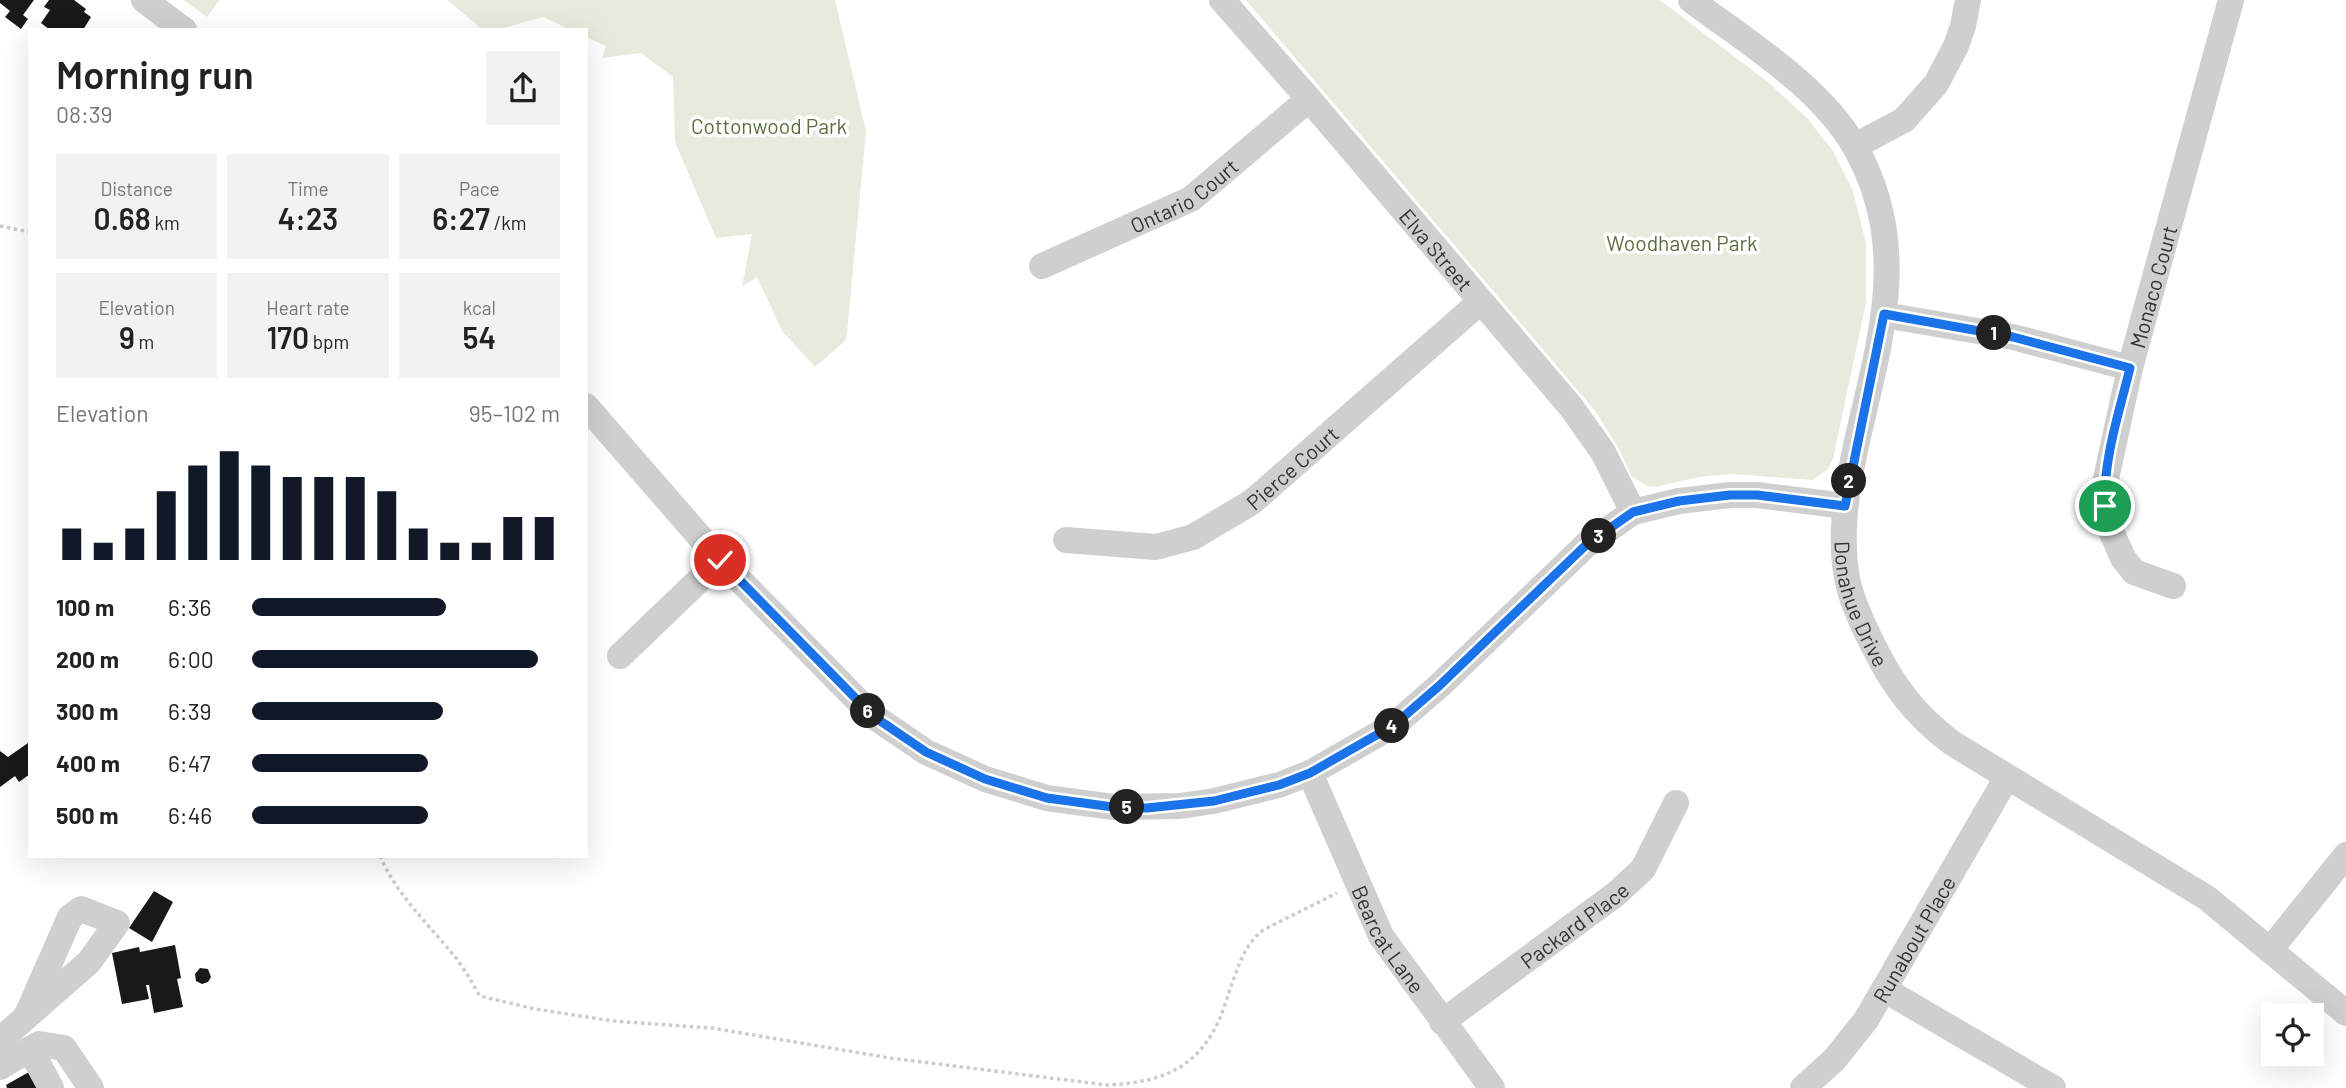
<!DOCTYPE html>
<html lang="en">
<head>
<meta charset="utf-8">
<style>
  body { margin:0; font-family:Barlow,sans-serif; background:#f2f2f2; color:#222; height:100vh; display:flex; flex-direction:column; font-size:26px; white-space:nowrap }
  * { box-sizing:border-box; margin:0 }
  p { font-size:23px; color:#767676 }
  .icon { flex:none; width:38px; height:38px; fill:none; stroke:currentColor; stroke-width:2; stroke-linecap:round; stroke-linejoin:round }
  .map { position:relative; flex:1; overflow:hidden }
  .details { position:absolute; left:28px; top:28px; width:560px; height:830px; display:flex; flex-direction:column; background:#fff; border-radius:0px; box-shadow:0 7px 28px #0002 }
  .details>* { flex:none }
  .fabs { position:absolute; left:2261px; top:1003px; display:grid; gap:14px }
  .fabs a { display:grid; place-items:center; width:63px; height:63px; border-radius:0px; background:#fff; box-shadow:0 7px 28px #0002; font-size:35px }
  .pin { position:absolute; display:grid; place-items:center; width:60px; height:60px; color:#fff; margin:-30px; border:4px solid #fff; border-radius:50%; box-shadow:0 2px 7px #0007 }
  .km { position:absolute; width:35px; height:35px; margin:-18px; border-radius:50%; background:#222; color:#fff; font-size:19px; line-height:35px; text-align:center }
  .round { display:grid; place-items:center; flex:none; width:74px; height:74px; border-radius:0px; background:#f2f2f2 }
  .overview { display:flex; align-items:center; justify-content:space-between; height:119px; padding:0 28px }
  h1 { font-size:38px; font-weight:600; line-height:52px }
  .stats { display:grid; grid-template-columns:repeat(3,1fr); gap:10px; height:119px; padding:7px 28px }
  .stats div { display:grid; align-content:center; border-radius:0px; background:#f2f2f2; text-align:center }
  .stats b { font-size:30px; font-weight:600 }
  .stats small { font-size:19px; font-weight:400 }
  .stats p { font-size:19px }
  .chart { height:196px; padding:14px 28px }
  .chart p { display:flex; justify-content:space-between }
  .chart svg { width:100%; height:126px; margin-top:7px; stroke:#111827; stroke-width:6 }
  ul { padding:0 28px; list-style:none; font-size:23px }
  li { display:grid; grid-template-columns:112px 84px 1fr; align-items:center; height:52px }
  li i { height:18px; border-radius:9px; background:#111827 }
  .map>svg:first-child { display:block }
  .green { fill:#e7ebde }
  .building { fill:#191919 }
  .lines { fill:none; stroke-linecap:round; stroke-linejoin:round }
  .path { stroke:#ccc; stroke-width:3.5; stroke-dasharray:3.5 3.5; stroke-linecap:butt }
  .minor { stroke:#cfcfcf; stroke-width:26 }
  .route-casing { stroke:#fff; stroke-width:14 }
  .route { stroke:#1a73e8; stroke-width:9 }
  .labels { text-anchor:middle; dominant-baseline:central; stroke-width:7; stroke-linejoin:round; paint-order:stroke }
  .park-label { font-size:21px; fill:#5b6e3f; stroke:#fff }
  .street-label { font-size:21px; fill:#323232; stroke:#fff }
</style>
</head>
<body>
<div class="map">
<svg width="2346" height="1088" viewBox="0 0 2346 1088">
  <rect width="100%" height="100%" fill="#fff"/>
  <path class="green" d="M183,0H220L207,17Z
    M447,0H835L866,131L847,333L845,341L815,367L782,331L757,277L742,287L752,234L716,238L675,142L673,77L641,53L602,58L606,46L586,37V30H571L543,17L496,30H483Z
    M1246,0H1660L1769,83L1807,118L1833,151L1853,191L1866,243V303L1833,459L1828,469L1813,480L1732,474L1699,477L1656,487L1648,486L1632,477L1619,449L1596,412Z"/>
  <path class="building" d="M0,0H34L23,15L28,19L21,29L5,17L10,11L0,3Z
    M49,0H74L86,9L84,12L91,17L83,30H50L41,23L50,10L44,7Z
    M28,743L30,746V774L19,782L15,776L0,787V751L8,757Z
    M154,891L173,902L152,942L129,928Z
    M175,945L181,978L177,979L183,1007L154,1013L149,985H146L149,999L122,1004L112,953L139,947L140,952Z
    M200,968L208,969L211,977L208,982L202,984L196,981L195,974Z
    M29,1072L38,1088H7L6,1085Z"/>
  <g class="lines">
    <path class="path" d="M0,226L30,232
      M380,856C396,894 430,926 456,958C465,970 472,983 480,996L535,1009L613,1021L712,1028L890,1058L1107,1085C1151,1083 1189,1074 1213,1032C1222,1017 1227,997 1233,981C1240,961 1246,944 1263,930L1337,893"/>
    <g class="minor">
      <path d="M144,0L184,30"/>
      <path id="s1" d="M1222,0L1309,99L1571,407L1603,452L1633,512"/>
      <path id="s2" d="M1691,0C1747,42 1820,86 1855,147C1913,248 1878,346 1855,450C1846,493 1838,543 1849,587C1854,606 1864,627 1873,645C1893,686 1915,715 1952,743L2207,898L2346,1013"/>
      <path d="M1855,146L1904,120L1936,84L1956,46L1963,26L1968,0"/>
      <path id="s3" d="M1042,266L1191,199L1309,99"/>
      <path d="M1884,315L2013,337L2130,368"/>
      <path d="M586,406L720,560L873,716L926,752L985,779L1047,798L1113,807L1180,806L1214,801L1279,785L1310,773L1394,725L1439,686L1586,545L1633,512L1679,501L1730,495H1757L1845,506"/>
      <path id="s4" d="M1066,540L1156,547L1193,537L1252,502L1480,302"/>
      <path id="s5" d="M2173,586L2134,572L2123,558L2108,524L2104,488L2130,368L2231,0"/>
      <path d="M620,656L720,560"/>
      <path id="s6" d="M1310,773L1381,936L1492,1088"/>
      <path d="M2270,950L2346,855"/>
      <path d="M1885,990L2053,1088"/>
      <path id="s7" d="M1442,1022L1616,894L1643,869L1676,803"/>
      <path d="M0,1040L89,962L117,923L81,909L70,917L26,1017"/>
      <path d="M30,1049L51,1088"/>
      <path d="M0,1067L39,1044L64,1048L91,1088"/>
      <path id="s8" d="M1803,1088L1834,1060L1866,1020L2007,777"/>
    </g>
  </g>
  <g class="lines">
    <g class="route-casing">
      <path id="route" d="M720,560L873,716L926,752L985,779L1047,798L1113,807L1147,808L1214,801L1279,785L1310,773L1394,725L1439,686L1586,545L1633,512L1679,501L1730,495H1757L1845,506L1884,314L2013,337L2130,368C2119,413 2103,460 2105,506"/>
    </g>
    <use href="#route" class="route"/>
  </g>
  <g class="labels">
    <g class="park-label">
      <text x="769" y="125">Cottonwood Park</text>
      <text x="1682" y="242">Woodhaven Park</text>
    </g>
    <g class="street-label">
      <text stroke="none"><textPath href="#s3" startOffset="159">Ontario Court</textPath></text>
      <text stroke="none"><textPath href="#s1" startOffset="329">Elva Street</textPath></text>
      <text stroke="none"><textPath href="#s5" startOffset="340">Monaco Court</textPath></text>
      <text stroke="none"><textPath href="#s4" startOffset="250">Pierce Court</textPath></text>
      <text stroke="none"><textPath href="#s2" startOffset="691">Donahue Drive</textPath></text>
      <text stroke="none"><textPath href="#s7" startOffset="164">Packard Place</textPath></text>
      <text stroke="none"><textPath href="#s6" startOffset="184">Bearcat Lane</textPath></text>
      <text stroke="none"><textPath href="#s8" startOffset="187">Runabout Place</textPath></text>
    </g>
  </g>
</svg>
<div class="fabs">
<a><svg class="icon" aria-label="locate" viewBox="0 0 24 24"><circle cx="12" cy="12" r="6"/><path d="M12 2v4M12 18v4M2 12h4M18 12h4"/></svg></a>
</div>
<div class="pin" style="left:2105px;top:506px;background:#1e9e55"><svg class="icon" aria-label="arrive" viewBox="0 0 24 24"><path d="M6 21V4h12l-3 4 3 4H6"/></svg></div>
<div class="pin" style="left:720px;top:560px;background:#d93025"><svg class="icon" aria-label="check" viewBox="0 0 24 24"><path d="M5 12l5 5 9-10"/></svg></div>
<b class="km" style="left:1994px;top:333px">1</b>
<b class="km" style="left:1849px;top:481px">2</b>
<b class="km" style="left:1599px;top:536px">3</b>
<b class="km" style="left:1392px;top:726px">4</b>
<b class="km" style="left:1127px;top:807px">5</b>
<b class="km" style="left:868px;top:711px">6</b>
<section class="details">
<div class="overview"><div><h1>Morning run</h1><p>08:39</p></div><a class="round"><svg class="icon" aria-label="share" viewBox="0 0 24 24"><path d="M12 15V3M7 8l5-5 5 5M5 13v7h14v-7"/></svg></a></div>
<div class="stats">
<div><p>Distance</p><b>0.68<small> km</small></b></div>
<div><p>Time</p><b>4:23</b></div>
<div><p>Pace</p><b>6:27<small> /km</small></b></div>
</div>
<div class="stats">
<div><p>Elevation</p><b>9<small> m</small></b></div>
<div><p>Heart rate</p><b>170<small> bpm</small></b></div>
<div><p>kcal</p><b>54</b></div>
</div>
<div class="chart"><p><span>Elevation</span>95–102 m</p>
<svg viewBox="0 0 160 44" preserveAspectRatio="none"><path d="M5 44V33M15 44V38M25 44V33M35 44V20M45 44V11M55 44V6M65 44V11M75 44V15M85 44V15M95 44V15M105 44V20M115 44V33M125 44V38M135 44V38M145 44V29M155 44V29"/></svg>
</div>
<ul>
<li><b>100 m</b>6:36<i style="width:63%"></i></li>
<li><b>200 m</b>6:00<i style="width:93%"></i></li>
<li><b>300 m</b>6:39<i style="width:62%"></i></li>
<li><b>400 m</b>6:47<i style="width:57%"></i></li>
<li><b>500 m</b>6:46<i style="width:57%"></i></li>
</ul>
</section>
</div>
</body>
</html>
